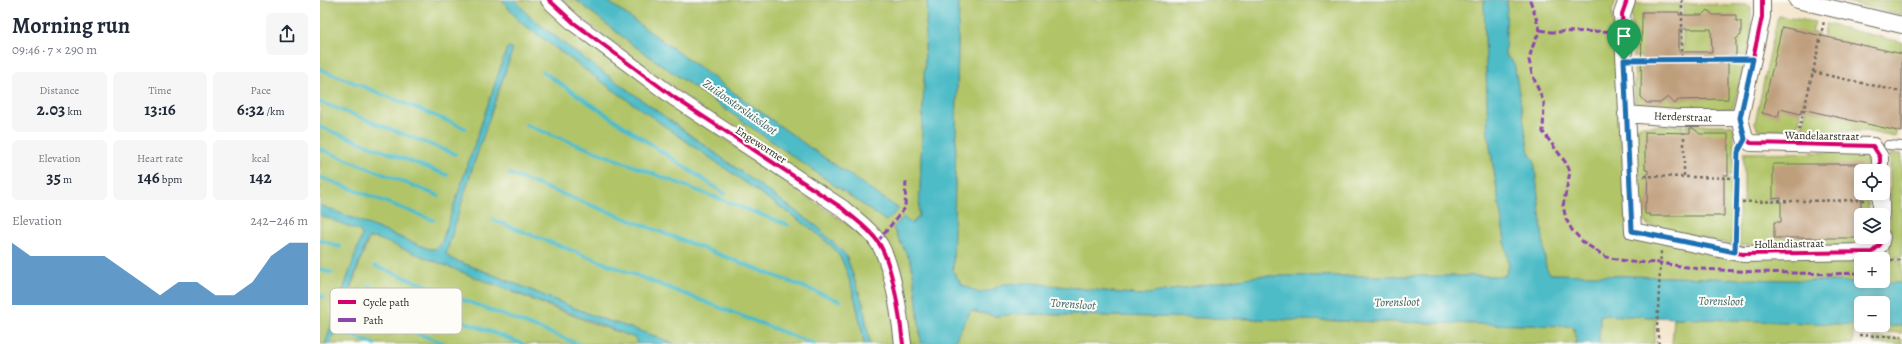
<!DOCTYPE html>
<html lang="en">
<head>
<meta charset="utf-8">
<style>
  body { margin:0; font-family:Alegreya,serif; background:#f6f6f7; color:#1f2937; height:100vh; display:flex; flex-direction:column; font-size:15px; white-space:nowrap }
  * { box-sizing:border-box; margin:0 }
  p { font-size:13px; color:#747a83 }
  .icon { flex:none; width:22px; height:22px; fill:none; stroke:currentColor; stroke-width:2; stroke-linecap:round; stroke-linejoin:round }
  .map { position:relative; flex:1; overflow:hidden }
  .sheet { display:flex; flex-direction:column; background:#fff; width:320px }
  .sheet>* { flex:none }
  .fabs { position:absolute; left:1534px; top:164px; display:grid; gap:8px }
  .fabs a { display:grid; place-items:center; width:36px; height:36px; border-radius:6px; background:#fff; box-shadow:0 2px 10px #0003; font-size:20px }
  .pin { position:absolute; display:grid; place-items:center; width:34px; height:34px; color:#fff; margin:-41px -17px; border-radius:50% 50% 50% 0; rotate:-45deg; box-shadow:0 0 4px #0007 }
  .pin .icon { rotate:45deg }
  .round { display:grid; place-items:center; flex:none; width:42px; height:42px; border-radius:6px; background:#f6f6f7 }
  .overview { display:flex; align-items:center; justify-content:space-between; height:68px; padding:0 12px }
  h1 { font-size:22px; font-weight:700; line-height:30px }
  .stats { display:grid; grid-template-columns:repeat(3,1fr); gap:6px; height:68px; padding:4px 12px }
  .stats div { display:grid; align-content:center; border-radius:6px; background:#f6f6f7; text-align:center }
  .stats b { font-size:17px; font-weight:700 }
  .stats small { font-size:11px; font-weight:400 }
  .stats p { font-size:11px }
  .chart { height:112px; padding:8px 12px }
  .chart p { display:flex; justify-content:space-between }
  .chart svg { width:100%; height:72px; margin-top:4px; fill:#1f6fb2; opacity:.7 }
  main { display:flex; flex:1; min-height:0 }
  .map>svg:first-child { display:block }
  .green { fill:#b1c468; stroke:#6e784a }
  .water { fill:#4ebcc7; stroke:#3c7479 }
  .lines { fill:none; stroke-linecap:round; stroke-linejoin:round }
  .stream { stroke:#4ebcc7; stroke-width:4 }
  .building { fill:#bf9e7c; fill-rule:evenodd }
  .service-casing { stroke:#716c63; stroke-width:10 }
  .minor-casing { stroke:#716c63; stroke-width:18 }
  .path { stroke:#716c63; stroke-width:2.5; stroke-dasharray:3 3; stroke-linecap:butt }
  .service { stroke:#fff; stroke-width:8 }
  .minor { stroke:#fff; stroke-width:16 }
  .quiet { stroke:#8e44ad; stroke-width:3; stroke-dasharray:6 3; stroke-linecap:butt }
  .cycleway-casing { stroke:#fdfcf7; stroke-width:6 }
  .cycleway { stroke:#d6006c; stroke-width:4 }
  .route-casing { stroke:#fff; stroke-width:8 }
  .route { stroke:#1f6fb2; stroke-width:5 }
  .labels { text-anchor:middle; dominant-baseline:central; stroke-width:4; stroke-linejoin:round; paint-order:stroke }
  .street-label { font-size:11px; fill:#2b2b2b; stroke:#fdfcf7 }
  .water-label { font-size:12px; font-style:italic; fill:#375e62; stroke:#fdfcf7 }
  .key { fill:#fdfcf7; stroke:#bebdba; stroke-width:1 }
  .key-label { font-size:11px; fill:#2b2b2b }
</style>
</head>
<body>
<main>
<section class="sheet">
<div class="overview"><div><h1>Morning run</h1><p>09:46 · 7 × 290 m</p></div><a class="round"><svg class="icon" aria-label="share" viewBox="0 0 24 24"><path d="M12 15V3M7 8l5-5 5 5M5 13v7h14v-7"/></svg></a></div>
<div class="stats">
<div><p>Distance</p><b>2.03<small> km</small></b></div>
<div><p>Time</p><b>13:16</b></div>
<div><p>Pace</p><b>6:32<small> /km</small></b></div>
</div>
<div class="stats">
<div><p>Elevation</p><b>35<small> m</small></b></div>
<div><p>Heart rate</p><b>146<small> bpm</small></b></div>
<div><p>kcal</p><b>142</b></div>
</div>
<div class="chart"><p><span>Elevation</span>242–246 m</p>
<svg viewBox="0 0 160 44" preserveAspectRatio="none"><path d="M0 44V6L10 14L20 14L30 14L40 14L50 14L60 22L70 30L80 38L90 30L100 30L110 38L120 38L130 30L140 14L150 6L160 6V44z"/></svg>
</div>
</section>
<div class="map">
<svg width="1582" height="344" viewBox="0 0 1582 344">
  <rect width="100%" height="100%" fill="#fdfcf7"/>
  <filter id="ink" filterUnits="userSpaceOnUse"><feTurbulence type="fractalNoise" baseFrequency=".025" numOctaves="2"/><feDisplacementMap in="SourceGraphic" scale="8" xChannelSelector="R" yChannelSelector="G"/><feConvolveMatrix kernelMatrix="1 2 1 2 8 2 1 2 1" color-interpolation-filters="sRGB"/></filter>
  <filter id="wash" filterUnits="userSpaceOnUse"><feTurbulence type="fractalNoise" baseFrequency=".012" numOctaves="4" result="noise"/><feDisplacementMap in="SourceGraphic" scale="16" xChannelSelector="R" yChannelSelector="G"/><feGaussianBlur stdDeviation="0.9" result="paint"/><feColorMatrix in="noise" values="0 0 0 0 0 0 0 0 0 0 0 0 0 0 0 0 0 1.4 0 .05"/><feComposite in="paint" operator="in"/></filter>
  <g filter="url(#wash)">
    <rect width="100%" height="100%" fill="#f4e5cb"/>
    <path class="green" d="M0,0H182L200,22L282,82L493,230C501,238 512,245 518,254C530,270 541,324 544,344H355C330,333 303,326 277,317C229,298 181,277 132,259L126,254L152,169L193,49L190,47L187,48L121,244L116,249H109L0,205Z
      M195,0H223L360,108L534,229C539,234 546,238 550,244C571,271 572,312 579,344H550L543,304L526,255L499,228L251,49L210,17Z
      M241,0H256L313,45L566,221L579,209L489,147L286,0H607L599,216L591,224L573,228L591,262L595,284L601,344H590L580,274L567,248L257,15Z
      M639,0H1164L1168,133L1189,267L1185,276H938L821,295L711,283L683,284L672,290L659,293L641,284L633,271Z
      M1187,0H1296L1292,11L1307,229L1311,237L1541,259V281H1563V259H1558L1582,260V283L1230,274L1226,268L1214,160L1209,153L1194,63L1185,55Z
      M1519,0H1582V15Z
      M1315,4H1360V57H1314L1311,13Z
      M1363,4L1426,5L1431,8V36L1426,56L1363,57Z
      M1459,16L1495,22L1492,32L1499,34L1477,131L1438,130L1435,123L1457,20Z
      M1506,24L1582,42V89L1495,71Z
      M1314,62H1425L1413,109H1322L1315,102Z
      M1494,74L1582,109L1575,137L1545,131L1481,132Z
      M1363,125V175H1318L1316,131L1318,127L1321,126Z
      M1366,125H1411L1414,129V175H1367Z
      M1544,152L1547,155V171H1541V193H1547V198L1445,199L1444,202H1548V215H1541V237H1547V246L1419,245V204L1424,203V153Z
      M1570,154H1582V257H1570Z
      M1319,178L1414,179L1413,245L1328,225L1321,218Z
      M0,215L40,231L42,235L5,344H0Z
      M49,238H56L74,243L149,275L274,324L316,338L317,344H10Z
      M651,311L675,316L700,314L1253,326L1256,344H635L638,334Z
      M1280,315L1336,317L1334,344H1279Z
      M1354,318L1533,324V344H1352Z
      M1541,325L1582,326V333L1541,331Z
      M1554,337L1582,339V344H1554Z"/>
    <path class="water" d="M182,0H195L210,17L251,49L499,228L526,255L543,304L550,344H544C541,324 530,270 518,254C512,245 501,238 493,230L282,82L200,22Z
      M256,0H286L489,147L579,209L566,221L313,45Z
      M607,0H639L633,271L641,284L659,293L672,290L683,284L711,283L821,295L938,276H1185L1189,266L1168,133L1164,0H1187L1185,55L1194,63L1209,153L1214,160L1226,268L1230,274L1582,283V326L1546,325H1563V303H1541V325L1280,315L1279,344H1256L1257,337L1253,326L700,314L675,316L651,311L638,334L635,344H601L595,284L591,262L573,228L583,217L592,224L599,216Z
      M190,47L193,49L152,169L126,254L132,259C181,277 229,298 277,317C303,326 330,333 355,344H317L315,338L149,275L56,238H49L47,241L10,344H5L42,235L40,231L0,215V205L109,249H116L121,244L187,48Z"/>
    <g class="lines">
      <path class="stream" d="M0,69L145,128
        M223,72L405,194
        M0,102L135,154
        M206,125L468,225
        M0,127L127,175
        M0,149L119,196
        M190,174L520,301
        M0,177L113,220
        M173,220L494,344
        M0,240L20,247
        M55,266L259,344
        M0,269L12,273
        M49,286L203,344
        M0,296L3,297
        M40,312L126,344
        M31,335L54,344"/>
    </g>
    <g id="blocks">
      <path class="building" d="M1388,10L1393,15H1416V21H1421V35L1416,39V56H1408V99L1358,100L1355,104L1348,97L1340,103H1327L1321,97L1322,12H1359V15H1383ZM1359,29H1391L1392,52H1359Z
        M1462,27L1582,54V132L1482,109L1481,114L1460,109L1458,117L1442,113Z
        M1370,128H1373L1380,134H1408V175H1404V216H1330V214H1325V202H1327L1328,170H1325V132L1370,133Z
        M1453,164H1541V238H1454V222H1461V198L1453,199Z"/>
    </g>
  </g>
  <g filter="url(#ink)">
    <use href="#blocks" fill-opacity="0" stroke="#716c63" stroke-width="1"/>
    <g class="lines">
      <g class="service-casing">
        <path id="service" d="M1568,145L1582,146"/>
      </g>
      <g class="minor-casing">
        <path id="minor" d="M229,0L254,23L355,98L522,208C534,219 549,228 558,242C573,263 580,318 583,344
          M1307,0L1302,14L1313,231L1423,254L1552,252L1560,245L1562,237
          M1442,0V17L1420,118L1425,139L1431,143L1553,146L1560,157V171
          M1477,0L1582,25
          M1306,114L1357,118H1420
          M1561,193V215"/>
      </g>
      <path class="path" d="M1362,0V60
        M1318,60L1419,59
        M1493,72L1504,21
        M1479,130L1493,72L1582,92
        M1324,176L1416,178
        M1364,176V133
        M1416,202L1546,200
        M1416,239L1418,152
        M1565,260H1582
        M1539,335L1582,337
        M1339,344L1337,328L1341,251"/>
      <use href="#service" class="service"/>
      <use href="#minor" class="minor"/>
      <path class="quiet" d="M1210,0L1220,30L1212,48L1209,60L1212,74L1224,103L1223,132L1246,163L1250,172L1243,206L1246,219L1252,230L1263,242L1286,257L1311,262L1340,263L1380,269L1437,272L1509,274L1541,273
        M1220,30L1231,32L1303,31
        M558,241L585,208L586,179
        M1563,261L1565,260"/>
      <g class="cycleway-casing">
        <path id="cycleway" d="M229,0L254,23L355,98L522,208C534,219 549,228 558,242C573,263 580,318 583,344
          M1307,0L1302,14L1313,231L1423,254L1552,252L1560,245L1562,237
          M1442,0V17L1420,118L1425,139L1431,143L1553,146L1560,157V171"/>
      </g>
      <use href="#cycleway" class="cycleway"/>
    </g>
  </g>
  <g class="lines" filter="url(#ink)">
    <g class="route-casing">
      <path id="route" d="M1433,59L1420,118L1425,139L1418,152L1415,252L1312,231L1304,60Z"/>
    </g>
    <use href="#route" class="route"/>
  </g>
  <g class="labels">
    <g class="street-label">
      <text transform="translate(1363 117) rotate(2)">Herderstraat</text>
      <text transform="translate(1502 136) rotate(1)">Wandelaarstraat</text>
      <text transform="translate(441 145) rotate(33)">Engewormer</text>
      <text transform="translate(1469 244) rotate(-1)">Hollandiastraat</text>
    </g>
    <g class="water-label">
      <text transform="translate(420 107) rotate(35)">Zuidoostersluissloot</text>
      <text transform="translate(1401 301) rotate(1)">Torensloot</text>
      <text transform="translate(1077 302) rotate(-1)">Torensloot</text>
      <text transform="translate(753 304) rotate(4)">Torensloot</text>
    </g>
  </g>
  <rect x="10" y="288" width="132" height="46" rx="6" class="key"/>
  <rect x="18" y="300" width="18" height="4" fill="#d6006c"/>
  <rect x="18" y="318" width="18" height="4" fill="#8e44ad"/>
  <g class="key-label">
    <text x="43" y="306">Cycle path</text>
    <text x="43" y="324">Path</text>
  </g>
</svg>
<div class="fabs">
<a><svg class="icon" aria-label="locate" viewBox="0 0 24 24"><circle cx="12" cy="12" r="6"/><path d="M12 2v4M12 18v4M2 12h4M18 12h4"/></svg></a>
<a><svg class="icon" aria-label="layers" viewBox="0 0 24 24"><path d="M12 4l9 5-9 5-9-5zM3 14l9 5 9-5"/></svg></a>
<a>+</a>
<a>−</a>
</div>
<div class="pin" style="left:1304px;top:60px;background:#1e9e55"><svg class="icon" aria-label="arrive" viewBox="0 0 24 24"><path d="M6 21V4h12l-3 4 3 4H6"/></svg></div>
</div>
</main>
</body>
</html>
